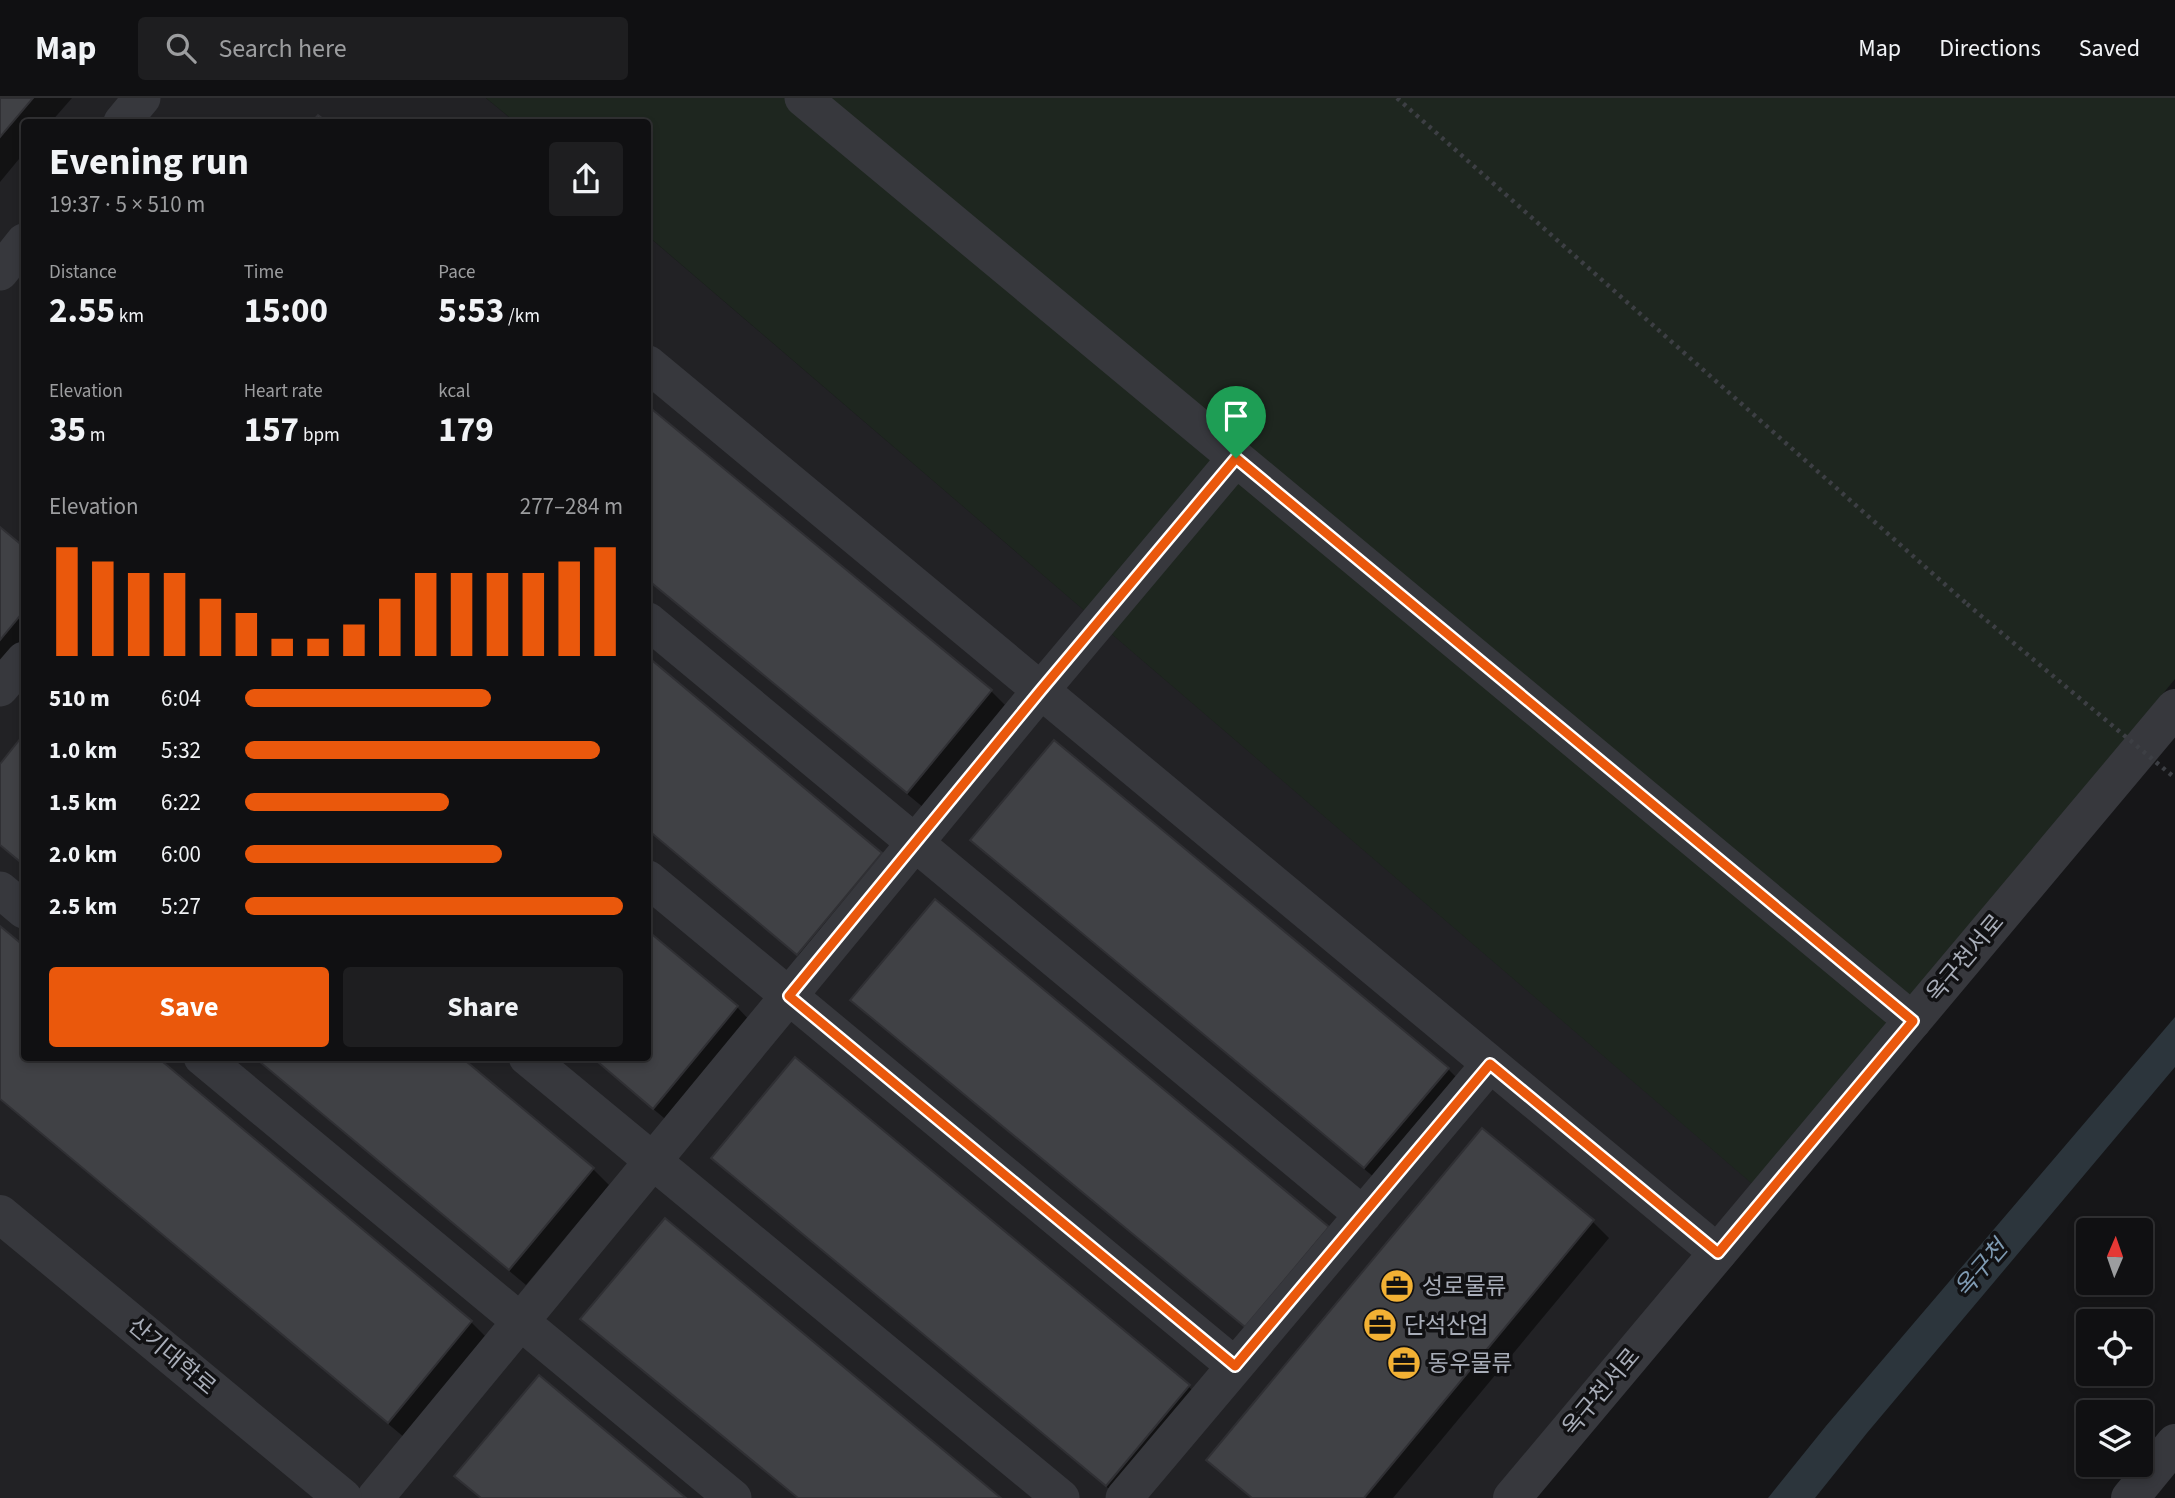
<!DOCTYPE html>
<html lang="en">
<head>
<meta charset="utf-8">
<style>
  body { margin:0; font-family:"Source Sans 3","Noto Sans KR",sans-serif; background:#1e1e20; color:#f1f3f6; height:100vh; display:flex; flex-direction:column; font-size:26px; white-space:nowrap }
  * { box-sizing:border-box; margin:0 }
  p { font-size:23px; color:#9c9d9f }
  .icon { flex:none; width:38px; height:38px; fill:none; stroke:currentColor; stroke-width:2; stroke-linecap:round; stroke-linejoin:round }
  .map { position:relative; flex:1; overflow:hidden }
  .drawer { position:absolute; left:21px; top:21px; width:630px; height:942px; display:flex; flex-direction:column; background:#101012; border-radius:7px; box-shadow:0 4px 10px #0003,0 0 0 2px #303032 }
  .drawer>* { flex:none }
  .needle { width:46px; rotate:2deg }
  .controls { position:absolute; left:2076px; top:1120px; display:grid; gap:14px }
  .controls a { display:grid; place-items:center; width:77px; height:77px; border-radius:7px; background:#101012; box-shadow:0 4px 10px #0003,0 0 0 2px #303032; font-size:35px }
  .pin { position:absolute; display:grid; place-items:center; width:60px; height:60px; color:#fff; margin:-72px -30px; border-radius:50% 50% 50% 0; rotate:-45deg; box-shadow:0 0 7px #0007 }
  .pin .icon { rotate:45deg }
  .round { display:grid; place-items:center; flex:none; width:74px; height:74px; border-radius:7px; background:#1e1e20 }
  .headline { display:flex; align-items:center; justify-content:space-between; height:119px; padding:0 28px }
  h1 { font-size:38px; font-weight:700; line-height:52px }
  .stats { display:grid; grid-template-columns:repeat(3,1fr); gap:10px; height:119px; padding:7px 28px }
  .stats div { display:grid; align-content:center }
  .stats b { font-size:35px; font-weight:700 }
  .stats small { font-size:19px; font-weight:400 }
  .stats p { font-size:19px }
  .chart { height:196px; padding:14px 28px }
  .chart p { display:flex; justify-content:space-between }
  .chart svg { width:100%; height:126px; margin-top:7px; stroke:#ea580c; stroke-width:6 }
  .action { display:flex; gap:14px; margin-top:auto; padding:14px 28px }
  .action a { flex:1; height:80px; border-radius:7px; background:#ea580c; color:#fff; font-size:28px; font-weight:700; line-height:80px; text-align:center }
  .action a+a { background:#1e1e20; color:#f1f3f6 }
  ul { padding:0 28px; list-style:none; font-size:23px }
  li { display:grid; grid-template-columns:112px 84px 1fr; align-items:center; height:52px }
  li i { height:18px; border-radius:9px; background:#ea580c }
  header { display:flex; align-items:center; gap:42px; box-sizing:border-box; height:98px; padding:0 35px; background:#101012; border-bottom:2px solid #303032 }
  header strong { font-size:33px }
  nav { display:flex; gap:38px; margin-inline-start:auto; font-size:24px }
  .search { width:490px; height:63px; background:#1e1e20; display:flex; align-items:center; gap:18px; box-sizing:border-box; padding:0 24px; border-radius:7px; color:#9c9d9f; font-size:26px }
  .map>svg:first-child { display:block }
  .built { fill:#222225 }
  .green { fill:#1e261f }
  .water { fill:#2c353c }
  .shadow { fill:#0007 }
  .building { fill:#404145; stroke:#303034; stroke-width:2 }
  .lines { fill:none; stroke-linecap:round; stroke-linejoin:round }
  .path { stroke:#3d3f44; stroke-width:4.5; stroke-dasharray:3.5 5; stroke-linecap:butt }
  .minor { stroke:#37383d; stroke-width:37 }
  .tertiary { stroke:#37383d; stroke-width:38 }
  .path-bridge { stroke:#3d3f44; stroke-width:4.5; stroke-dasharray:3.5 5; stroke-linecap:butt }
  .route-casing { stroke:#fff; stroke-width:14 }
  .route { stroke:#ea580c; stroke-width:9 }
  .labels { text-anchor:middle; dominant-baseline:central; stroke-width:7; stroke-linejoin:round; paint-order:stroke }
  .street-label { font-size:23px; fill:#a8adb8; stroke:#111113 }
  .poi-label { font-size:23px; fill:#a8adb8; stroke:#111113; text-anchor:start }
  .water-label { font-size:24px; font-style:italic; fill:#7f9bb3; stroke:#111113 }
</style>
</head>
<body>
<header>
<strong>Map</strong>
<div class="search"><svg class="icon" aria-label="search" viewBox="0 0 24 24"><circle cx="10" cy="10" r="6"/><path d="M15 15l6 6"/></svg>Search here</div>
<nav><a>Map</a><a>Directions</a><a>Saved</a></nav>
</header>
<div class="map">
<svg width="2175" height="1400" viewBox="0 0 2175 1400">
  <rect width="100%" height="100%" fill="#161618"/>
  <path class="built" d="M0,0H486L515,24H24V959H648V138L1766,1097L1512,1400H0Z"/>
  <path class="green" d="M486,0H2175V581L1757,1090L648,138V24H515Z"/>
  <path class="water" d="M2175,919V969L1867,1335L1815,1400H1768L1826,1328Z"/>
  <path class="shadow" d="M0,0H72L51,24H24V55L0,84Z
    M648,310L991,593L1007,609L924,710L648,482Z
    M0,431L24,452V548L0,577Z
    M648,561L881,756L897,772L814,872L648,733Z
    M24,638V768L0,747V668Z
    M972,742L1448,971L1464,987L1381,1085L988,758Z
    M0,830L24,851V959H154L471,1224L487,1240L405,1340L0,1002Z
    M648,835L737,909L753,926L670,1025L591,959H648Z
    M852,902L1344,1146L1262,1244L868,918Z
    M253,959H459L593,1071L609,1087L526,1187Z
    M796,962L1189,1289L1205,1305L1120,1400L729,1076L713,1060Z
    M1482,1033L1593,1124L1609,1140L1393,1400H1251L1208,1362Z
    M583,1221L998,1400H797L599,1237Z"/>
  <path class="building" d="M0,0H33L0,39Z
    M318,17L327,24H312Z
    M648,308L992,592L907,695L648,482Z
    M0,429L24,449V513L0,542Z
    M648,559L882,755L797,857L648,732Z
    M24,636V767L0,747V666Z
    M1054,642L1449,970L1364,1070L970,742Z
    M935,801L1329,1129L1245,1229L850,902Z
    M0,828L24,848V959H157L472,1223L388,1325L0,1001Z
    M648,833L738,908L653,1011L592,959H648Z
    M254,959H461L594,1070L509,1172Z
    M795,959L1190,1287L1106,1388L711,1060Z
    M1482,1030L1594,1122L1364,1400H1252L1206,1362Z
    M665,1120L1001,1400H798L580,1221Z
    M539,1277L686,1400H481L454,1378Z"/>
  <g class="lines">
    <path class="path" d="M1397,0L1967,506"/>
    <path class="minor" d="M803,0L1913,923
      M122,24L142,0
      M0,174L24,144
      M648,266L1718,1155
      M648,523L1363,1117
      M0,590L24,562
      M648,781L1235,1268
      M0,792L24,812
      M202,959L733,1400
      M527,959L1061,1400
      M375,1400L1041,592L1236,360
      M1124,1400L1490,966"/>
    <path class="tertiary" d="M0,1116L343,1400
      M1512,1400L2175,610
      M2130,1400L2175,1345"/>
    <path class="path-bridge" d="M1967,506L2175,680"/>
  </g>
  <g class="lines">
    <g class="route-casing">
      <path id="route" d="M1236,360L1913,923L1718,1155L1490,966L1235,1268L789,898L1041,592Z"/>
    </g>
    <use href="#route" class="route"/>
  </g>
  <defs>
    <g id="office-disc" transform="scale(1.75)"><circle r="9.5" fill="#f2b134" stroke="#111113"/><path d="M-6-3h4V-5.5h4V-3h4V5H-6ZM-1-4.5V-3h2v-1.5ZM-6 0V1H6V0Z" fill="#111"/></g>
  </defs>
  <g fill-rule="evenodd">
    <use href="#office-disc" x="1397" y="1188"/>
    <use href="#office-disc" x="1380" y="1227"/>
    <use href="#office-disc" x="1404" y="1265"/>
  </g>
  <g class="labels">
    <g class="street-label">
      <text transform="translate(1965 860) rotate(-50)">옥구천서로</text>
      <text transform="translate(172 1258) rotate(40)">산기대학로</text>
      <text transform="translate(1601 1294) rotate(-50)">옥구천서로</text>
    </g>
    <g class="poi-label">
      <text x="1422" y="1188">성로물류</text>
      <text x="1404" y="1227">단석산업</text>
      <text x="1428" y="1265">동우물류</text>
    </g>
    <g class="water-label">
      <text transform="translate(1981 1171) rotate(-49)">옥구천</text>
    </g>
  </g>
</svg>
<div class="controls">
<a><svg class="needle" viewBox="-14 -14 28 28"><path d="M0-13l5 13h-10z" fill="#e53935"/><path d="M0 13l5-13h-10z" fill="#9c9d9f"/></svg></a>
<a><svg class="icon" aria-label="locate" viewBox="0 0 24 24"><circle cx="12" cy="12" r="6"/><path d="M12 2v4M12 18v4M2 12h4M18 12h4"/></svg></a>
<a><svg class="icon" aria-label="layers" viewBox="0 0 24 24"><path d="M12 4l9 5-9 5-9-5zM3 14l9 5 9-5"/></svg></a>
</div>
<div class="pin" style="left:1236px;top:360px;background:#1e9e55"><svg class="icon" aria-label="arrive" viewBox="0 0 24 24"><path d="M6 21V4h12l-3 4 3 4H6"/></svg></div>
<section class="drawer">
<div class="headline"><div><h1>Evening run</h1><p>19:37 · 5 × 510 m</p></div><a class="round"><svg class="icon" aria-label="share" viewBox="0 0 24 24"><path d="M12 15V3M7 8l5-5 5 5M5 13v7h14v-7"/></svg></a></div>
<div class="stats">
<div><p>Distance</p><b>2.55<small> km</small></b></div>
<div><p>Time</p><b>15:00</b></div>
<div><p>Pace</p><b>5:53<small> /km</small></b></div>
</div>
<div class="stats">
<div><p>Elevation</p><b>35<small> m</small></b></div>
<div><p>Heart rate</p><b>157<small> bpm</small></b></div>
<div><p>kcal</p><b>179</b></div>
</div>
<div class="chart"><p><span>Elevation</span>277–284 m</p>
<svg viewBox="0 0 160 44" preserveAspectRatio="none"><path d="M5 44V6M15 44V11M25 44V15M35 44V15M45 44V24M55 44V29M65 44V38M75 44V38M85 44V33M95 44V24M105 44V15M115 44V15M125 44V15M135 44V15M145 44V11M155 44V6"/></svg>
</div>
<ul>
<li><b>510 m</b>6:04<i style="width:65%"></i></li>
<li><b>1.0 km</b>5:32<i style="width:94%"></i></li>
<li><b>1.5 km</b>6:22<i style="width:54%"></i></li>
<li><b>2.0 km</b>6:00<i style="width:68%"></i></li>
<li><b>2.5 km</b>5:27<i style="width:100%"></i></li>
</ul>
<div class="action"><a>Save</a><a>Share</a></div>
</section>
</div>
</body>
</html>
